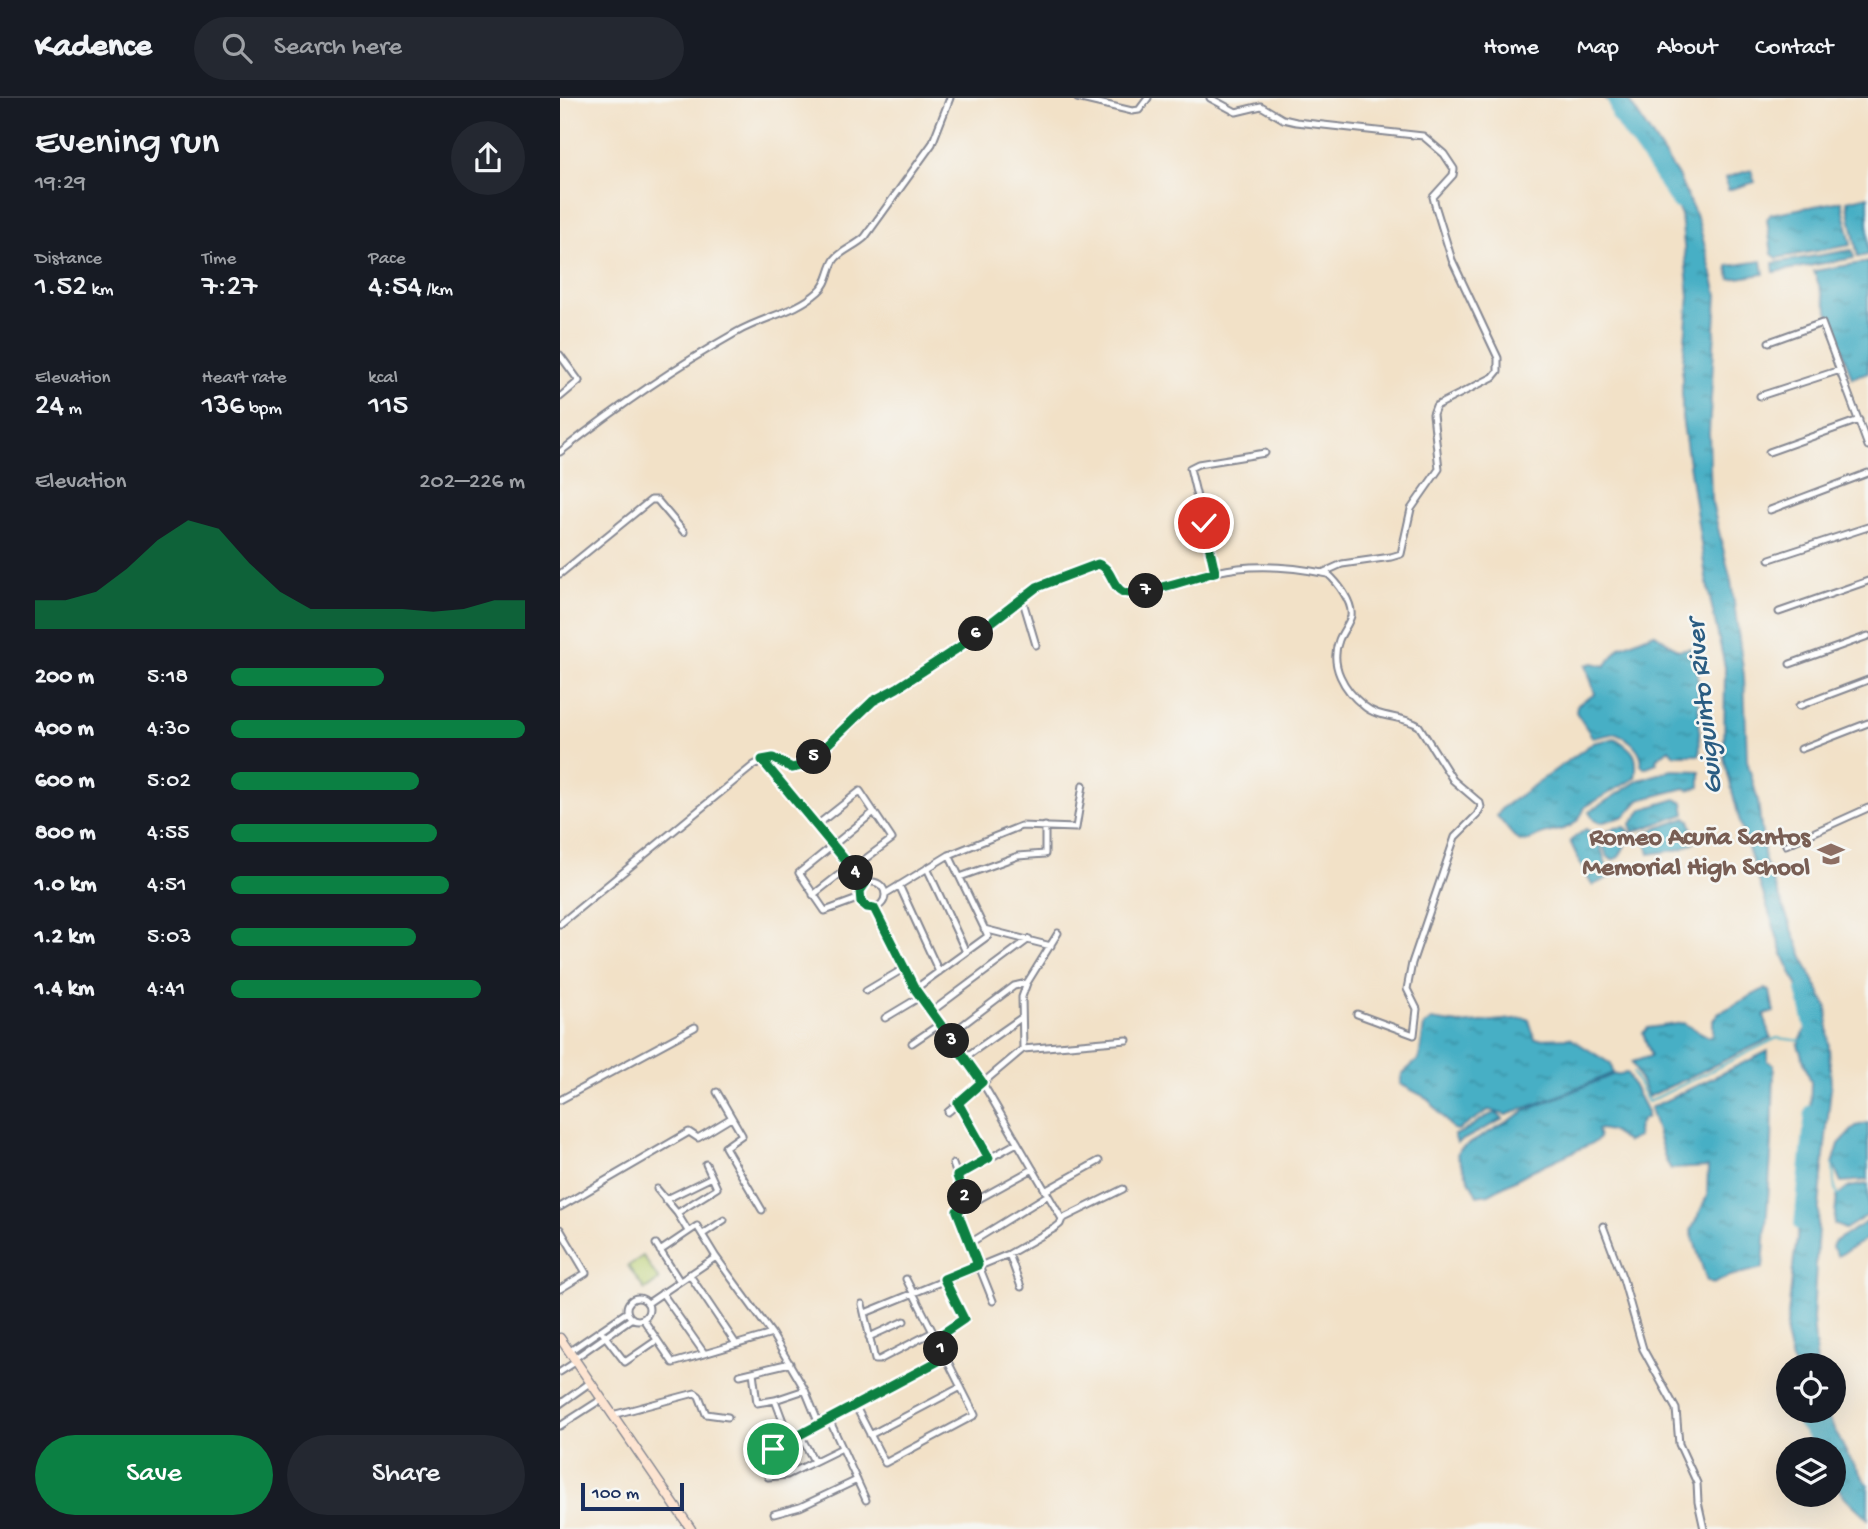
<!DOCTYPE html>
<html lang="en">
<head>
<meta charset="utf-8">
<style>
  body { margin:0; font-family:"Gochi Hand",sans-serif; background:#242831; color:#f1f3f6; height:100vh; display:flex; flex-direction:column; font-size:26px; white-space:nowrap }
  * { box-sizing:border-box; margin:0 }
  p { font-size:23px; color:#9ea1a6 }
  .icon { flex:none; width:38px; height:38px; fill:none; stroke:currentColor; stroke-width:2; stroke-linecap:round; stroke-linejoin:round }
  .map { position:relative; flex:1; overflow:hidden }
  .sheet { display:flex; flex-direction:column; background:#171b24; width:560px }
  .sheet>* { flex:none }
  .tools { position:absolute; left:1216px; top:1255px; display:grid; gap:14px }
  .tools a { display:grid; place-items:center; width:70px; height:70px; border-radius:50%; background:#171b24; box-shadow:0 7px 28px #0002; font-size:35px }
  .scale { position:absolute; left:21px; bottom:18px; width:103px; box-sizing:border-box; padding-left:7px; border:4px solid #1b2f5e; border-top:0; font-size:19px; line-height:24px; white-space:nowrap; color:#1b2f5e; -webkit-text-stroke:5px #f6f6f2; paint-order:stroke }
  .pin { position:absolute; display:grid; place-items:center; width:60px; height:60px; color:#fff; margin:-30px; border:4px solid #fff; border-radius:50%; box-shadow:0 2px 7px #0007 }
  .km { position:absolute; width:35px; height:35px; margin:-18px; border-radius:50%; background:#222; color:#fff; font-size:19px; line-height:35px; text-align:center }
  .round { display:grid; place-items:center; flex:none; width:74px; height:74px; border-radius:37px; background:#242831 }
  .overview { display:flex; align-items:center; justify-content:space-between; height:119px; padding:0 35px }
  h1 { font-size:38px; font-weight:600; line-height:52px }
  .metrics { display:grid; grid-template-columns:repeat(3,1fr); gap:10px; height:119px; padding:7px 35px }
  .metrics div { display:grid; align-content:center }
  .metrics b { font-size:30px; font-weight:600 }
  .metrics small { font-size:19px; font-weight:400 }
  .metrics p { font-size:19px }
  .chart { height:196px; padding:14px 35px }
  .chart p { display:flex; justify-content:space-between }
  .chart svg { width:100%; height:126px; margin-top:7px; fill:#0b8043; opacity:.7 }
  .action { display:flex; gap:14px; margin-top:auto; padding:14px 35px }
  .action a { flex:1; height:80px; border-radius:42px; background:#0b8043; color:#fff; font-size:28px; font-weight:600; line-height:80px; text-align:center }
  .action a+a { background:#242831; color:#f1f3f6 }
  ul { padding:0 35px; list-style:none; font-size:23px }
  li { display:grid; grid-template-columns:112px 84px 1fr; align-items:center; height:52px }
  li i { height:18px; border-radius:9px; background:#0b8043 }
  header { display:flex; align-items:center; gap:42px; box-sizing:border-box; height:98px; padding:0 35px; background:#171b24; border-bottom:2px solid #363941 }
  header strong { font-size:33px }
  nav { display:flex; gap:38px; margin-inline-start:auto; font-size:24px }
  .search { width:490px; height:63px; background:#242831; display:flex; align-items:center; gap:18px; box-sizing:border-box; padding:0 24px; border-radius:38px; color:#9ea1a6; font-size:26px }
  main { display:flex; flex:1; min-height:0 }
  .map>svg:first-child { display:block }
  .green { fill:#bbd074; stroke:#6b8069; stroke-width:2 }
  .water { fill:url(#water-ripples); stroke:#306f92; stroke-width:2 }
  .lines { fill:none; stroke-linecap:round; stroke-linejoin:round }
  .stream { stroke:#46afc5; stroke-width:2 }
  .river { stroke:#46afc5; stroke-width:12 }
  .street-casing { stroke:#868892; stroke-width:9 }
  .secondary-casing { stroke:#868892; stroke-width:11 }
  .street { stroke:#fff; stroke-width:5 }
  .secondary { stroke:#fde4d1; stroke-width:8 }
  .route-casing { stroke:#fff; stroke-width:14 }
  .route { stroke:#0b8043; stroke-width:9 }
  .labels { text-anchor:middle; dominant-baseline:central; stroke-width:5; stroke-linejoin:round; paint-order:stroke }
  .education-label { font-size:26px; font-weight:bold; fill:#785e54; stroke:#f6f6f2; text-anchor:end }
  .water-label { font-size:28px; font-style:italic; fill:#2a5c82; stroke:#f6f6f2 }
</style>
</head>
<body>
<header>
<strong>Kadence</strong>
<div class="search"><svg class="icon" aria-label="search" viewBox="0 0 24 24"><circle cx="10" cy="10" r="6"/><path d="M15 15l6 6"/></svg>Search here</div>
<nav><a>Home</a><a>Map</a><a>About</a><a>Contact</a></nav>
</header>
<main>
<section class="sheet">
<div class="overview"><div><h1>Evening run</h1><p>19:29</p></div><a class="round"><svg class="icon" aria-label="share" viewBox="0 0 24 24"><path d="M12 15V3M7 8l5-5 5 5M5 13v7h14v-7"/></svg></a></div>
<div class="metrics">
<div><p>Distance</p><b>1.52<small> km</small></b></div>
<div><p>Time</p><b>7:27</b></div>
<div><p>Pace</p><b>4:54<small> /km</small></b></div>
</div>
<div class="metrics">
<div><p>Elevation</p><b>24<small> m</small></b></div>
<div><p>Heart rate</p><b>136<small> bpm</small></b></div>
<div><p>kcal</p><b>115</b></div>
</div>
<div class="chart"><p><span>Elevation</span>202–226 m</p>
<svg viewBox="0 0 160 44" preserveAspectRatio="none"><path d="M0 44V34L10 34L20 31L30 23L40 13L50 6L60 9L70 21L80 31L90 37L100 37L110 37L120 37L130 38L140 37L150 34L160 34V44z"/></svg>
</div>
<ul>
<li><b>200 m</b>5:18<i style="width:52%"></i></li>
<li><b>400 m</b>4:30<i style="width:100%"></i></li>
<li><b>600 m</b>5:02<i style="width:64%"></i></li>
<li><b>800 m</b>4:55<i style="width:70%"></i></li>
<li><b>1.0 km</b>4:51<i style="width:74%"></i></li>
<li><b>1.2 km</b>5:03<i style="width:63%"></i></li>
<li><b>1.4 km</b>4:41<i style="width:85%"></i></li>
</ul>
<div class="action"><a>Save</a><a>Share</a></div>
</section>
<div class="map">
<svg width="1308" height="1431" viewBox="0 0 1308 1431">
  <defs>
    <pattern id="water-ripples" width="26" height="14" patternUnits="userSpaceOnUse" patternTransform="scale(1.75)"><rect width="26" height="14" fill="#46afc5"/><path d="M2 4q2-2 4 0t4 0M15 11q2-2 4 0t4 0" fill="none" stroke="#3a8fa3"/></pattern>
  </defs>
  <rect width="100%" height="100%" fill="#f6f6f2"/>
  <filter id="ink" filterUnits="userSpaceOnUse"><feTurbulence type="fractalNoise" baseFrequency=".0143" numOctaves="2"/><feDisplacementMap in="SourceGraphic" scale="14" xChannelSelector="R" yChannelSelector="G"/><feConvolveMatrix kernelMatrix="1 2 1 2 8 2 1 2 1" color-interpolation-filters="sRGB"/></filter>
  <filter id="wash" filterUnits="userSpaceOnUse"><feTurbulence type="fractalNoise" baseFrequency=".00686" numOctaves="4" result="noise"/><feDisplacementMap in="SourceGraphic" scale="28" xChannelSelector="R" yChannelSelector="G"/><feGaussianBlur stdDeviation="1.57" result="paint"/><feColorMatrix in="noise" values="0 0 0 0 0 0 0 0 0 0 0 0 0 0 0 0 0 1.4 0 .05"/><feComposite in="paint" operator="in"/></filter>
  <g filter="url(#wash)">
    <rect width="100%" height="100%" fill="#f2e1c7"/>
    <path class="green" d="M83,1158L99,1182L85,1192L68,1168Z"/>
    <path class="water" d="M1045,0H1067L1118,78L1138,122L1157,196L1149,335L1151,401L1171,483L1184,578L1187,662L1198,703L1205,763L1247,869L1267,909L1271,989L1259,1109L1253,1221L1257,1267H1233L1226,1237L1234,1160L1249,1062L1251,984L1238,947L1252,919L1223,857L1181,728L1164,660L1165,569L1147,486L1122,319V274L1129,198L1121,117L1088,50Z
      M1191,72L1195,84L1168,92L1165,80Z
      M1308,98V157L1298,159L1287,103Z
      M1282,103L1291,147L1217,160L1212,156L1207,121L1211,116Z
      M1292,152L1294,160L1214,174L1213,165Z
      M1202,163L1204,176L1170,181L1168,168Z
      M1308,164V274L1292,280L1254,173Z
      M1094,535L1118,552L1131,550L1137,558L1140,657H1114L1109,651L1096,661L1097,665L1084,670C1078,661 1083,671 1081,659C1078,648 1066,639 1056,635L1033,640L1016,614L1017,607L1035,596L1026,567L1033,565L1045,568L1060,549Z
      M1055,640C1074,652 1079,657 1075,680L1025,709C1016,733 1002,730 981,737C974,739 967,746 960,743C952,739 944,725 937,718L942,710L1033,645Z
      M1112,672L1140,673V689L1128,692L1125,690L1079,702L1065,718L1040,725L1034,722L1029,714L1079,682Z
      M1116,701L1123,705L1125,716L1073,734L1070,727L1083,711Z
      M1126,720L1130,722L1132,731L1140,741L1122,751L1089,756L1084,735Z
      M1065,729L1071,736L1059,759L1052,762L1047,758L1039,737L1055,730Z
      M1026,731L1037,738L1050,779L1033,787L1027,779L1010,743Z
      M1204,891L1210,893L1214,914L1204,917L1211,940L1088,999L1072,964L1091,958L1083,935L1088,930L1123,925L1149,939L1153,936V922L1159,915Z
      M965,920L969,922L975,941L1010,940L1051,966L1053,975L999,998L946,1017L929,1012L898,1032L893,1031L867,1000L840,986L842,976L859,961L864,928L871,922L899,926Z
      M1208,953V963L1214,967L1212,1045L1203,1170L1170,1178L1153,1186L1147,1184L1131,1133L1147,1098L1148,1069L1111,1071L1106,1063L1090,1010Z
      M1067,975L1087,1014V1019C1080,1022 1075,1030 1078,1039L1067,1044L1050,1033L1040,1031L1037,1032L1039,1040L1035,1044L973,1072L929,1096L917,1098L897,1057L899,1052L967,1012L1052,977Z
      M936,1015L943,1021L897,1045L894,1037C910,1033 920,1018 936,1015Z
      M1308,1025V1082L1281,1084L1273,1066L1279,1046L1296,1028Z
      M1308,1086V1117L1285,1131L1274,1126L1277,1098L1289,1089Z
      M1308,1123V1140L1278,1158L1272,1149L1274,1144Z
      M1243,1313H1265L1287,1356L1308,1387V1421C1277,1391 1274,1395 1274,1351H1255Z"/>
    <g class="lines">
      <path class="stream" d="M1073,975L1088,1004L1217,940L1243,943
        M1273,1066L1274,1086L1278,1097"/>
      <path class="river" d="M1053,0L1058,19L1094,69L1117,105
        M1242,892L1253,939
        M1240,1127L1251,1013
        M1242,1312L1243,1325L1264,1351"/>
    </g>
  </g>
  <g filter="url(#ink)">
    <g class="lines">
      <g class="street-casing">
        <path id="street" d="M517,0L572,13L579,12L588,0
          M650,0L676,14L701,8L723,21L736,24L863,38L884,56L894,71L893,77L873,99L875,107L892,162L938,260V273L933,279L876,308L873,316L879,371L851,411L841,456L831,459L782,466L762,475
          M1209,244L1262,225L1308,348
          M0,257L19,283L0,299
          M1200,298L1280,272
          M0,354C56,310 115,269 177,234C203,219 236,214 258,194C269,185 268,171 275,161C281,153 297,147 305,139L372,46L390,0
          M1209,354L1299,322
          M1210,412L1308,375
          M1210,461L1308,429
          M655,474L630,370L638,366L705,355
          M0,476L91,402H97L124,434
          M462,500L476,547
          M1219,514L1308,483
          M1230,566L1308,538
          M1239,608L1308,582
          M1241,651L1308,625
          M202,662L305,786
          M257,727L300,693L332,741L293,770
          M1226,747L1308,710
          M367,770L406,854
          M400,779L458,758L485,756V728
          M299 797a13 13 0 1 1 26 0a13 13 0 1 1-26 0Z
          M339,787L379,874
          M325,796L389,757L461,728L516,730L523,687
          M253,797L290,768
          M300,800L265,813L239,775L314,714
          M314,810L355,891L422,984L502,1121
          M0,826L194,667C210,658 217,660 232,670L246,667L313,603L337,590L398,550L477,489L538,466C552,470 553,493 567,495C589,498 632,479 656,474C693,465 730,468 768,476C777,484 793,504 791,518C789,526 782,534 779,542C769,567 784,592 804,608C819,621 843,617 859,628L893,682L920,705L921,709L917,717L895,739L852,865L847,891L857,911L854,937L797,916
          M424,831L491,848
          M355,891L428,838L389,757
          M306,893L343,871
          M371,914L469,841
          M325,920L360,899
          M388,938L454,888L467,885
          M352,945L380,926
          M463,951L462,899L467,885L498,835
          M404,960L461,920
          M157,994L182,1037L165,1049L202,1112
          M0,1002L135,929
          M398,1005L429,1060
          M388,1014L463,951L567,942
          M393,1066L408,1107
          M397,1078L457,1045
          M97,1091L117,1115L128,1133
          M485,1093L539,1063
          M105,1102L152,1079
          M0,1109L129,1034L138,1040L171,1020
          M117,1115L157,1090L146,1066
          M1043,1128L1063,1181L1083,1251L1116,1311L1119,1346L1137,1385L1138,1404L1144,1431
          M0,1131L26,1175L0,1191
          M143,1136L164,1122
          M410,1145L488,1097
          M96,1146L119,1182
          M100,1153L137,1128L156,1159L212,1236
          M449,1156L461,1189
          M129,1176L176,1246
          M102,1195L144,1255
          M67 1211a11 11 0 1 1 22 0a11 11 0 1 1-22 0Z
          M433,1203L397,1113L473,1071
          M88,1205L156,1159
          M302,1206L315,1262H319L373,1234
          M305,1215L449,1156L495,1130L500,1126L502,1121L563,1091
          M83,1221L113,1265L212,1236L245,1292L259,1326
          M41,1233L65,1264L97,1242
          M309,1239L344,1223
          M377,1240L403,1221L384,1181
          M10,1253L67,1214
          M15,1260L72,1220
          M0,1274L17,1263
          M193,1274L197,1305L215,1302L245,1292
          M180,1277L230,1265
          M215,1302L230,1342
          M0,1306L31,1284
          M295,1307L325,1365L415,1317L346,1181
          M52,1317L135,1295L139,1298L146,1316L168,1319
          M269,1321L306,1402
          M0,1328L42,1301
          M240,1337L254,1363
          M310,1337L401,1289
          M213,1351L386,1259
          M213,1351L208,1379L227,1377L282,1350
          M213,1351L227,1377
          M214,1416L240,1409L297,1382"/>
      </g>
      <g class="secondary-casing">
        <path id="secondary" d="M0,1240L131,1431"/>
      </g>
      <use href="#street" class="street"/>
      <use href="#secondary" class="secondary"/>
    </g>
  </g>
  <g class="lines" filter="url(#ink)">
    <g class="route-casing">
      <path id="route" d="M213,1351L386,1259L376,1240L404,1221L384,1181L418,1167L397,1113L408,1107L397,1078L429,1060L398,1005L422,984L355,891L314,810L307,809L301,804L300,793L305,786L202,662L213,660L232,670L246,667L313,603L337,590L398,550L477,489L538,466C552,470 551,488 563,494C574,500 640,478 655,474L644,425"/>
    </g>
    <use href="#route" class="route"/>
  </g>
  <defs>
    <g id="school-bare" transform="scale(2.1)"><path d="M0-5L7-2L0 1L-7-2ZM-4 1L0 2.5L4 1V4Q0 6-4 4Z" fill="#8d6e63" stroke="#f6f6f2" stroke-width="2.5" paint-order="stroke"/></g>
  </defs>
  <g fill-rule="evenodd">
    <use href="#school-bare" x="1271" y="756"/>
  </g>
  <g class="labels">
    <g class="education-label">
      <text x="1250" y="741">Romeo Acuña Santos<tspan x="1250" dy="30">Memorial High School</tspan></text>
    </g>
    <g class="water-label">
      <text transform="translate(1146 609) rotate(-96)">Guiguinto River</text>
    </g>
  </g>
</svg>
<div class="tools">
<a><svg class="icon" aria-label="locate" viewBox="0 0 24 24"><circle cx="12" cy="12" r="6"/><path d="M12 2v4M12 18v4M2 12h4M18 12h4"/></svg></a>
<a><svg class="icon" aria-label="layers" viewBox="0 0 24 24"><path d="M12 4l9 5-9 5-9-5zM3 14l9 5 9-5"/></svg></a>
</div>
<div class="scale">100 m</div>
<div class="pin" style="left:213px;top:1351px;background:#1e9e55"><svg class="icon" aria-label="arrive" viewBox="0 0 24 24"><path d="M6 21V4h12l-3 4 3 4H6"/></svg></div>
<div class="pin" style="left:644px;top:425px;background:#d93025"><svg class="icon" aria-label="check" viewBox="0 0 24 24"><path d="M5 12l5 5 9-10"/></svg></div>
<b class="km" style="left:381px;top:1251px">1</b>
<b class="km" style="left:405px;top:1099px">2</b>
<b class="km" style="left:392px;top:943px">3</b>
<b class="km" style="left:296px;top:775px">4</b>
<b class="km" style="left:254px;top:659px">5</b>
<b class="km" style="left:416px;top:536px">6</b>
<b class="km" style="left:586px;top:493px">7</b>
</div>
</main>
</body>
</html>
